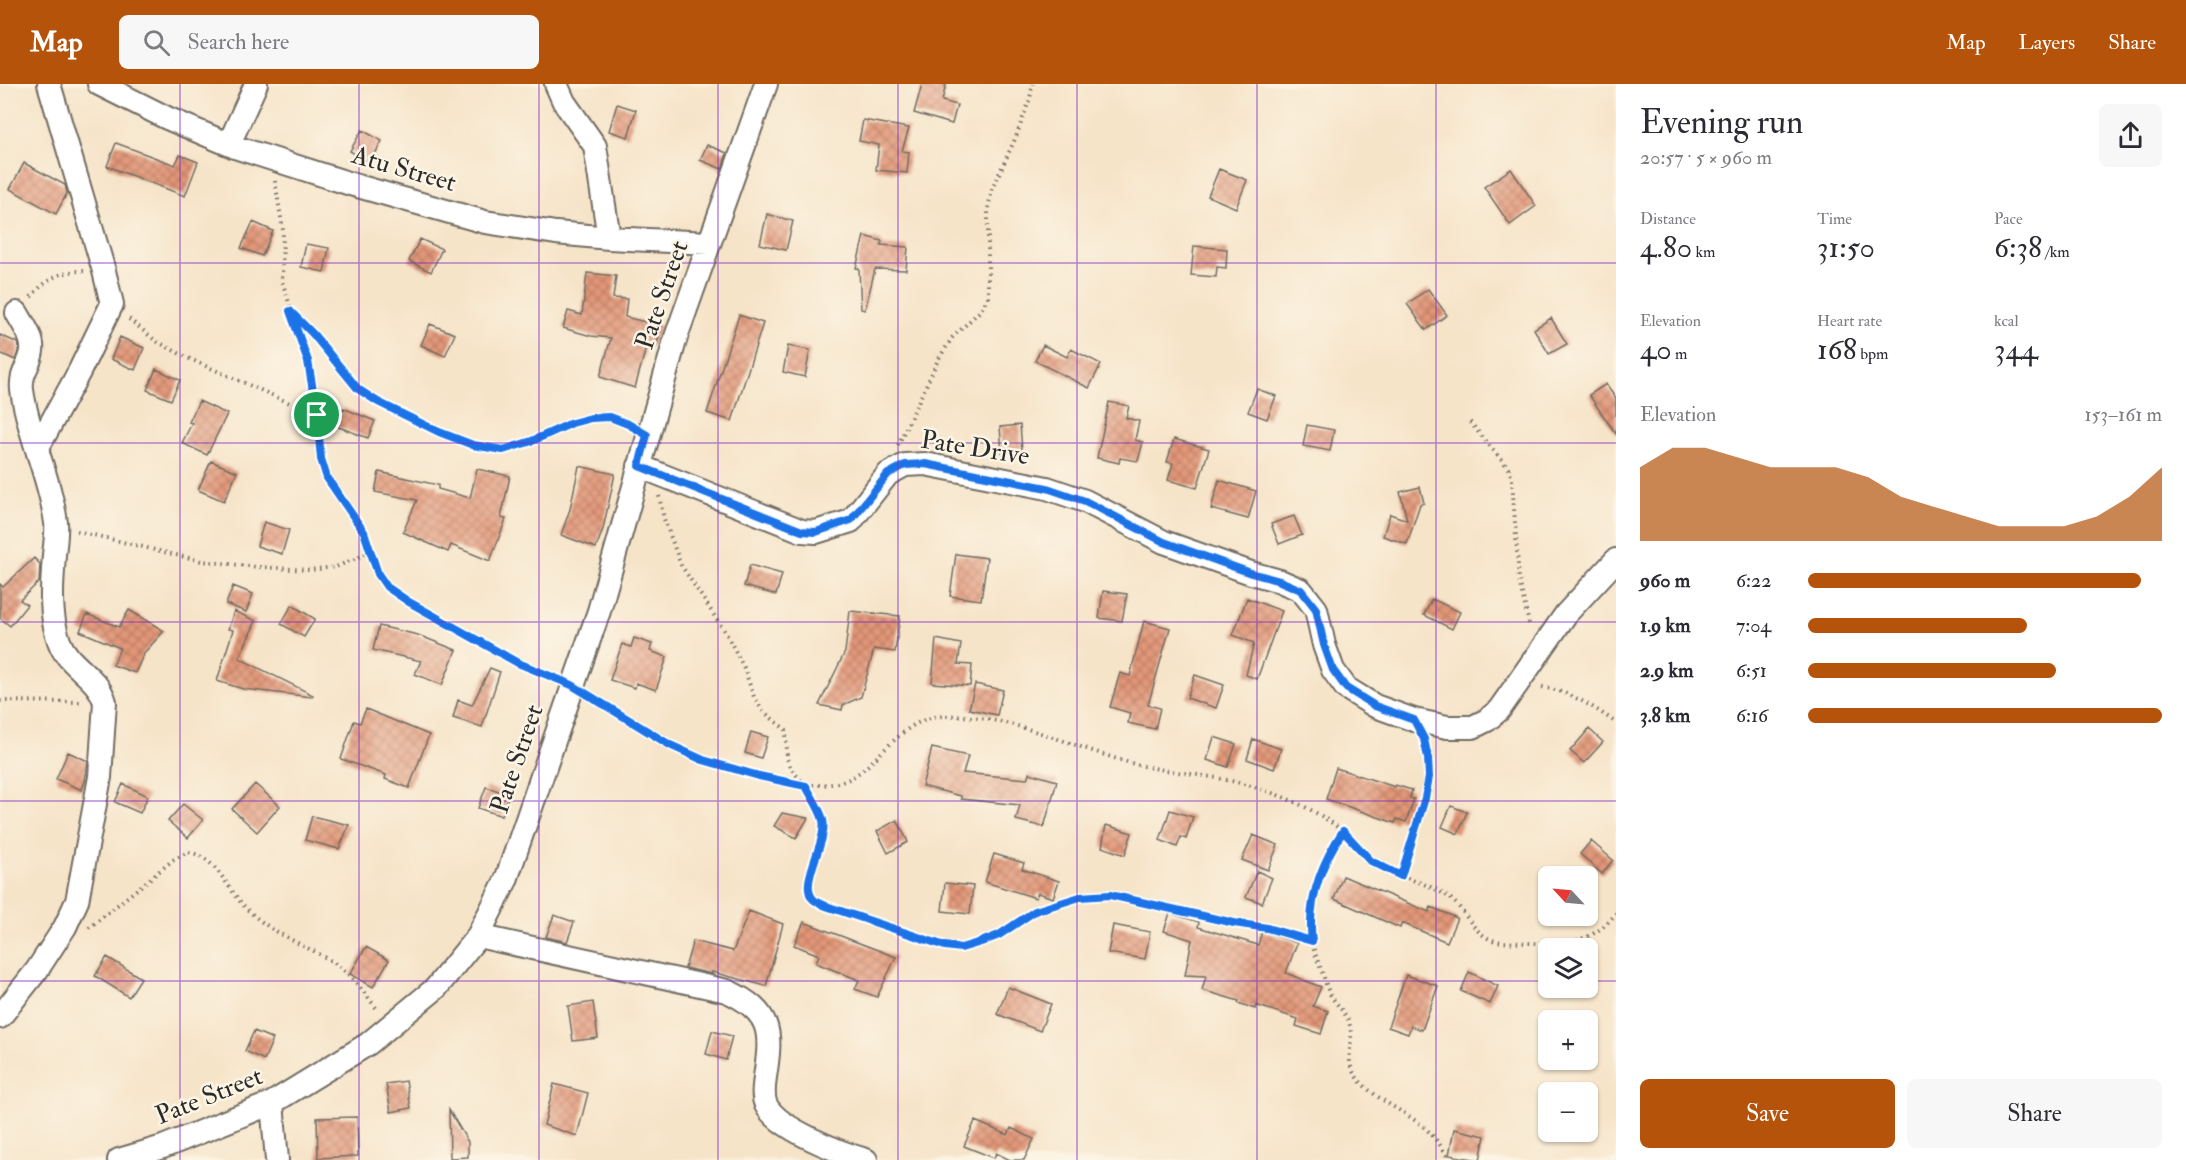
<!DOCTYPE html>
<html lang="en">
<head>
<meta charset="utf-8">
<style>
  body { margin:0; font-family:"IM FELL Double Pica",serif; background:#f7f7f7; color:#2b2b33; height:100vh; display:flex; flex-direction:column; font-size:22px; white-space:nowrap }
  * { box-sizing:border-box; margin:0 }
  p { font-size:20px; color:#7c7c81 }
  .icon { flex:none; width:33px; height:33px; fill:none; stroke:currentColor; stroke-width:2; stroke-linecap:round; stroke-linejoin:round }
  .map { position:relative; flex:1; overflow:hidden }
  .drawer { display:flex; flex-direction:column; background:#fff; width:570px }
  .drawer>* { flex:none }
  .needle { width:39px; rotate:296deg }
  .buttons { position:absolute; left:1538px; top:782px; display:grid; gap:12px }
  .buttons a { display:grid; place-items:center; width:60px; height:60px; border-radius:9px; background:#fff; box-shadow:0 2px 4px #0004; font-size:30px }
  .pin { position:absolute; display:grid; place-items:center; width:51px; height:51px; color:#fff; margin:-26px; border:3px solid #fff; border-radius:50%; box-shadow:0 2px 6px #0007 }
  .round { display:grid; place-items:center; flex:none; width:63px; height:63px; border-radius:9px; background:#f7f7f7 }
  .overview { display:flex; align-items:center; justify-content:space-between; height:102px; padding:0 24px }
  h1 { font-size:33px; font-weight:600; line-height:45px }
  .figures { display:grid; grid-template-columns:repeat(3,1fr); gap:9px; height:102px; padding:6px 24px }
  .figures div { display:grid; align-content:center }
  .figures b { font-size:30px; font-weight:600 }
  .figures small { font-size:16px; font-weight:400 }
  .figures p { font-size:16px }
  .chart { height:168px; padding:12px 24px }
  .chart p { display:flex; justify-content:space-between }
  .chart svg { width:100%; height:108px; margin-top:6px; fill:#b45309; opacity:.7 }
  .primary-button { display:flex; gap:12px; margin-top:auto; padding:12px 24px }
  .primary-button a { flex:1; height:69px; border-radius:9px; background:#b45309; color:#fff; font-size:24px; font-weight:600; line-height:69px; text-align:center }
  .primary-button a+a { background:#f7f7f7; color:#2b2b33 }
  ul { padding:0 24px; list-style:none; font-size:20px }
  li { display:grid; grid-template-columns:96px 72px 1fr; align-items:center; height:45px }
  li i { height:15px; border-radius:8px; background:#b45309 }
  header { display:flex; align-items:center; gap:36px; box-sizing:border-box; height:84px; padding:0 30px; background:#b45309; color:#fff }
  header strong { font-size:28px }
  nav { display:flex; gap:33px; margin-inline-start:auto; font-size:21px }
  .search { width:420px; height:54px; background:#f7f7f7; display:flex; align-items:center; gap:15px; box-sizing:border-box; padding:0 21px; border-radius:9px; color:#7c7c81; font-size:22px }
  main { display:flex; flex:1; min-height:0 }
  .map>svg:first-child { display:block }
  .building { fill:url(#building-cross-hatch) }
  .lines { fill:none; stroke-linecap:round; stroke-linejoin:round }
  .street-casing { stroke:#726c62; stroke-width:26 }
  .path { stroke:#726c62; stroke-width:4; stroke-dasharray:1.5 4.5; stroke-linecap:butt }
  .street { stroke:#fff; stroke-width:22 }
  .route-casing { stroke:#fff; stroke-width:12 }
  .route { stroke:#1a73e8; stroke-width:8 }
  .grid { fill:none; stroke:#7b2cbf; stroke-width:1.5; stroke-opacity:0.55 }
  .labels { text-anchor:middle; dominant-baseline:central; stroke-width:5; stroke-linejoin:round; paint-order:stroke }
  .street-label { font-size:26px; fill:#2b2b2b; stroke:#fcf5e5 }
</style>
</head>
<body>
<header>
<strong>Map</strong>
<div class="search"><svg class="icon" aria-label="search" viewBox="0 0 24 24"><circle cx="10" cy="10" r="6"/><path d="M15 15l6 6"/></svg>Search here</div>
<nav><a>Map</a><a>Layers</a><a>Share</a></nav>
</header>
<main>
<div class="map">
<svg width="1616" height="1076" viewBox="0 0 1616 1076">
  <defs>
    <pattern id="building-cross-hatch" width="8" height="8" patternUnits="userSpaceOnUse" patternTransform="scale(1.5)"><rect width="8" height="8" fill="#e39778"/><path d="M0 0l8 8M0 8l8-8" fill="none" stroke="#b87b63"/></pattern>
  </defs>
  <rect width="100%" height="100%" fill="#fcf5e5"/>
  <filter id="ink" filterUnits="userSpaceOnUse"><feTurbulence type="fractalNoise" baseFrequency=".0167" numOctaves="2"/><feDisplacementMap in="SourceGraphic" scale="12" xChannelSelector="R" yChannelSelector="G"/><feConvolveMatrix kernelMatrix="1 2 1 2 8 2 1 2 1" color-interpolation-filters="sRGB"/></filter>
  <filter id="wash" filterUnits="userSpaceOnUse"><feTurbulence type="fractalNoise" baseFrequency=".008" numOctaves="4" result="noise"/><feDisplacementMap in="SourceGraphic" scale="24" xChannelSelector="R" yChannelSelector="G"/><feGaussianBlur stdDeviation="1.35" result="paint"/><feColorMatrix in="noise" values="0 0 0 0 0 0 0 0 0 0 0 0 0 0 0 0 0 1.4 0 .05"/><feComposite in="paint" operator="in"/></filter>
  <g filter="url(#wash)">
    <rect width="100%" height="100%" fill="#f6e4c9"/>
    <g id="blocks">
      <path class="building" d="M922,0H946L942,17L957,21L952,40L914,29Z
        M617,20L636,26L628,53L609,47Z
        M863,36L909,44L902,67L909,68L907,89L876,86L879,61L859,57Z
        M362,46L382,57L370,79L350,67Z
        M116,59L175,81L180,71L198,78L185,112L107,82Z
        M707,61L727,69L722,85L700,76Z
        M24,79L65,101L67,109L56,130L10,105Z
        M1219,85L1247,96L1236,124L1208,112Z
        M1511,85L1536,122L1510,141L1484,103Z
        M767,130L793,137L786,166L760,160Z
        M253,138L273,147L262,172L241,164Z
        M864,152L882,157L881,161L908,163L906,186L875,185L865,226L861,225L859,185L856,184Z
        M420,155L442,165L431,188L409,177Z
        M306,160L329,164L324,188L301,183Z
        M1194,162L1227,165L1226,184L1217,183L1216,193L1191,191Z
        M587,189L616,192L613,214L627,215L625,233L662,242L656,263L647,260L635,304L600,293L611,254L591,252L563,244L568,227L582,231Z
        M1428,205L1447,231L1426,246L1407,220Z
        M739,231L763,239L732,337L707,329Z
        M1551,234L1567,260L1549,270L1534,245Z
        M430,240L455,250L445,272L421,261Z
        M0,251L18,259L19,265L15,276L0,269Z
        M120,253L144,264L135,286L111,275Z
        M1043,261L1067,273L1071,265L1101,280L1089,304L1035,277Z
        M788,262L810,266L805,293L783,288Z
        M156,285L180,296L171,316L147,306Z
        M1606,300L1616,315V350L1589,311Z
        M1257,305L1276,312L1267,335L1248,328Z
        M199,317L227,330L207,371L182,359L192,339L189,338Z
        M1109,318L1129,322L1126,334L1139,337L1135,356L1143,358L1138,377L1120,374L1119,379L1097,374Z
        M343,324L375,337L368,354L336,342Z
        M1020,341L1022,366L1002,368L1000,343Z
        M1307,341L1334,346L1330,367L1303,362Z
        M1174,355L1209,365L1197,404L1168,396L1173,379L1167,378Z
        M211,377L237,388L224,417L198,406Z
        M579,382L615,390L603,445L596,464L561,451L570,425Z
        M477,385L510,392L501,434L506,435L490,477L451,461L448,468L403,448L417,416L375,408L379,388L438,401V405L470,414Z
        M1219,396L1256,407L1248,435L1211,425Z
        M1420,403L1424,419L1420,420L1407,460L1383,452L1390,430L1407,436L1400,408Z
        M1294,432L1302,451L1279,460L1271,440Z
        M264,438L289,446L282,470L257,462Z
        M956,470L987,474L981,516L950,512Z
        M34,474L40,480L39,498L20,516L27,521L10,542L0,534V500L3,503Z
        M750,481L782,490L776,511L744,502Z
        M233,502L253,510L246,528L226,520Z
        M1103,507L1127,510L1122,537L1099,534Z
        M1247,514L1282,527L1257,595L1246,591L1254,559L1233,551Z
        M1432,515L1460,528L1452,545L1424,531Z
        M292,521L315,535L304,553L281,540Z
        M129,526L164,547L144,569L135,589L113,581L120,564L80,547L87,530L119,543Z
        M234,527L256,537L239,574L313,611L312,613L243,605L217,597L233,546L228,545Z
        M850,527L900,532L895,568L874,565L861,613L843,621L842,626L819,621L845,568Z
        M1144,537L1170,544L1148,621L1160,624L1155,645L1128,639L1130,629L1110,623L1120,589L1130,592Z
        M379,542L418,551L456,566L442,601L415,590L421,577L373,566Z
        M634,554L652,560L650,567L667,573L656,606L636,599L635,604L610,596L622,560L631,563Z
        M936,555L961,560L958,580L972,581L970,602L932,599Z
        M490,584L500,588L482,643L453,634L458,616L472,621Z
        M1195,591L1224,601L1216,624L1187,614Z
        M975,600L1003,606L997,631L969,625Z
        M366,625L429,651L409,704L385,695L386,691L341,675L354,637L360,639Z
        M1589,645L1603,658L1584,679L1570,667Z
        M751,648L768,653L761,674L745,669Z
        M1214,653L1236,660L1228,683L1207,676Z
        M1253,655L1281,665L1274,685L1247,675Z
        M932,664L968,672L963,689L1027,695L1029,689L1057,697L1044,743L1016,736L1020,721L961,715V712L922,702Z
        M68,668L88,677L85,697L82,706L56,695Z
        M1336,684L1395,703V701L1412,706L1410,714L1414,715L1406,738L1397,735L1395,739L1326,715Z
        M123,700L148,712L140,729L115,718Z
        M255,700L280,722L257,748L232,725Z
        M486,703L509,710L502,732L478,724Z
        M183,720L203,736L188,754L168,737Z
        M1451,722L1467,728L1458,750L1442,743Z
        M1170,726L1193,733L1186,755L1181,753L1177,763L1160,756Z
        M782,729L808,734L796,754L774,742Z
        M312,732L349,741L339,765L305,756Z
        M897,736L908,758L888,769L877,747Z
        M1106,741L1132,749L1125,771L1102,763Z
        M1253,751L1278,761L1268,786L1242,776Z
        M1591,757L1613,776L1602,790L1580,770Z
        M994,770L1024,779L1022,785L1059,797L1053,814L1038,809L1036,814L985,798Z
        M1257,787L1272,794L1262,819L1246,813Z
        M1343,792L1429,828L1431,823L1457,834L1447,858L1402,839L1400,844L1334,815Z
        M945,799L973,802L970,830L942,827Z
        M749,827L783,840L766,902L712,888V890L685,884L693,857L733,867Z
        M1170,829L1199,838L1198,843L1258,861L1262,847L1297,859L1286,889L1321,903L1313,922L1328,927L1321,950L1296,942L1298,935L1256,921L1255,925L1238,919L1239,917L1202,906L1206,892L1185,891L1192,856L1164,847Z
        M554,831L574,838L567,858L546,853Z
        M804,838L896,873L877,913L855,905L859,896L816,879L819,871L794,861Z
        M1113,841L1150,848L1145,875L1108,869Z
        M366,863L389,876L373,903L350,890Z
        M107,873L141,894L129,913L95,892Z
        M1469,888L1498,902L1490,920L1461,907Z
        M1406,891L1438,902L1422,946L1411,942L1408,950L1388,943Z
        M1008,903L1051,920L1040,947L997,930Z
        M593,918L598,954L573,957L568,922Z
        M254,947L273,955L264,976L245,967Z
        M712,947L732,952L726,976L706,970Z
        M406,997L411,1024L391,1028L386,1000Z
        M554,1000L588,1009L577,1052L544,1041Z
        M449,1026L468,1058V1073L450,1074Z
        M357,1033L358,1072L318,1074L317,1034Z
        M975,1037L1008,1051L1011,1044L1034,1055L1024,1076H1010L996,1069L994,1074L964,1062Z
        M1454,1045L1485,1052L1480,1076L1449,1071Z"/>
    </g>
  </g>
  <g filter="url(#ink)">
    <use href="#blocks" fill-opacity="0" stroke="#726c62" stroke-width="1.5"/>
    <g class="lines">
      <g class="street-casing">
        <path id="street" d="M99,0L167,34L235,63L354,101L485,138L556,149L609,154L709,159
          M556,0L564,18L595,62L609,154
          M229,60L256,0
          M37,365L79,288L112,220L104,187L49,0
          M639,382L802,447L816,448L851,437L888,390L905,381L925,380L1047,404L1085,417L1164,458L1251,489L1280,497L1301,506L1316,525L1324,561L1333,586L1346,604L1375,622L1414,636L1447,643H1473L1487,636L1499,626L1566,530L1616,476
          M478,852L727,907C772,928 772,948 765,993C764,1003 762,1012 766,1021C778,1045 841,1069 866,1076
          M0,933L37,886L65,843L77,817L100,693L105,618C98,592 68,583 59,557C49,530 52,499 54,471C55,461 57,449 56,439C50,393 28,351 22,306C20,288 30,282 32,267C34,254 23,240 17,229
          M272,1019L277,1076
          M119,1076L163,1063L272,1019L368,960L436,904L478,852L506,796L599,527L676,253L766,0"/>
      </g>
      <path class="path" d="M275,97L283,146L282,197L308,277L317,331L321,375L327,394L364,448L378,490L387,503L409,518L517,579L554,593
        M31,213C46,195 60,187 84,187
        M293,229C307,243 320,258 332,274C340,284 348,297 358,306C380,323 480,370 506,365C548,357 587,317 631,342
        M129,235L156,257L190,275L317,331
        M1470,338L1509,385L1512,395L1519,496L1530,544
        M898,361L938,276L952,254L981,226L988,213V125L992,105L1016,53L1030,14L1033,0
        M659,412L664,435L681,481L727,551L744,584L754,613L763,627L786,646L787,675L792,686L806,702L823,736V753L810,793L809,805L813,815L826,822L946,863L961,864L981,858L999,851L1035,827L1080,814L1110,811L1234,839L1267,844L1312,857
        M77,447L201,477L259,483L309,486L336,483L372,467
        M1542,603C1570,608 1593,622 1616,639
        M592,614C617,630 643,648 670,661C709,681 811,716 851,694C882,676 903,633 944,632C1006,629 1072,663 1131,679C1172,690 1214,690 1254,703C1287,713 1319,727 1345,749C1355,758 1362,770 1373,778C1397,794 1427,797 1450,814C1465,826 1472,847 1490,855C1502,860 1516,858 1529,859C1566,859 1591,861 1616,829
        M0,617L83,618
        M1343,747C1326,773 1310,806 1309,837C1309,855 1316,873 1323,890C1325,897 1327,905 1331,912C1337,922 1347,929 1350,942C1354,959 1344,975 1355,991C1369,1011 1394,1022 1413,1035C1429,1045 1441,1060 1449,1076
        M1401,792L1425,714L1429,693L1425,659
        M89,844L173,776L188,768C217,773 226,804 246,824C269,848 300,859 328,875C349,887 363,907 377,925"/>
      <use href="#street" class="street"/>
    </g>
  </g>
  <g class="lines" filter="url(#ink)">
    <g class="route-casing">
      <path id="route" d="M290,227L313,250L358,305L378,318L439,348L473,361L503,366L532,357L572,339L591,334L610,333L628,340L647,351L639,382L802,447L816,448L851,436L888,390L905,381L925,380L1047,404L1085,417L1164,458L1251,489L1280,497L1301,506L1316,525L1324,561L1333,586L1346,604L1375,622L1414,636L1424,655L1428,674L1429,693L1425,714L1401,792L1371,777L1343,747C1321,780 1307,818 1312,857L1267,844L1234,839L1110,811L1080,813L1035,827L999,851L981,858L961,864L945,862L826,822C822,820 816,818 813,815C798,799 828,758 823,736C820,725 811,712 806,702L759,692L703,676L670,661L572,601L518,579L409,518L387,503L378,490L364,448L327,394L321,375L317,331L308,277Z"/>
    </g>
    <use href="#route" class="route"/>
  </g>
  <path class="grid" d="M180,0V1076M359,0V1076M539,0V1076M718,0V1076M898,0V1076M1077,0V1076M1257,0V1076M1436,0V1076M0,179H1616M0,359H1616M0,538H1616M0,717H1616M0,897H1548M1587,897H1616"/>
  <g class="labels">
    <g class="street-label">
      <text transform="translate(404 85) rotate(16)">Atu Street</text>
      <text transform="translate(662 211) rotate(-71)">Pate Street</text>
      <text transform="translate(975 364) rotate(9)">Pate Drive</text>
      <text transform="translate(517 675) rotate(-71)">Pate Street</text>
      <text transform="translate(209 1012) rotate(-22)">Pate Street</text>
    </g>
  </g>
</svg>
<div class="buttons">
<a><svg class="needle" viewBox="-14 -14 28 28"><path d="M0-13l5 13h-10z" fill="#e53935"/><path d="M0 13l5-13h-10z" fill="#7c7c81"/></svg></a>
<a><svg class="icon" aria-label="layers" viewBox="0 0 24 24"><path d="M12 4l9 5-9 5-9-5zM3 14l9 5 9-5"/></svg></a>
<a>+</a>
<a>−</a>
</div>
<div class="pin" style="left:317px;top:331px;background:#1e9e55"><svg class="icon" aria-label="arrive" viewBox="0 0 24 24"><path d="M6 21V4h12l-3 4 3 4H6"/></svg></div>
</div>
<section class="drawer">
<div class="overview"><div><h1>Evening run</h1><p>20:57 · 5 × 960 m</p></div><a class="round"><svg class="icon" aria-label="share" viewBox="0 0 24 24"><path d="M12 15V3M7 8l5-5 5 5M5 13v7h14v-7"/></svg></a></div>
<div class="figures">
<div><p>Distance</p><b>4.80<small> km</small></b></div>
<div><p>Time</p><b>31:50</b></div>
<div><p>Pace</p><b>6:38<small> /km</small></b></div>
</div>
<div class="figures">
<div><p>Elevation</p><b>40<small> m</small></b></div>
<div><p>Heart rate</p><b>168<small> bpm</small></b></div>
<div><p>kcal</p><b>344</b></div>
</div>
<div class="chart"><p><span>Elevation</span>153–161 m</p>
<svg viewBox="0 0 160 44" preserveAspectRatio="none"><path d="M0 44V14L10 6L20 6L30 10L40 14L50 14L60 14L70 18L80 26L90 30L100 34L110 38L120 38L130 38L140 34L150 26L160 14V44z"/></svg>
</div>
<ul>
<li><b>960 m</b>6:22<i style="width:94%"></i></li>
<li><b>1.9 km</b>7:04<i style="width:62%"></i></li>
<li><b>2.9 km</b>6:51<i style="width:70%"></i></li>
<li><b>3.8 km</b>6:16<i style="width:100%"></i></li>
</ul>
<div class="primary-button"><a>Save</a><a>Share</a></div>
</section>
</main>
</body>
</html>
